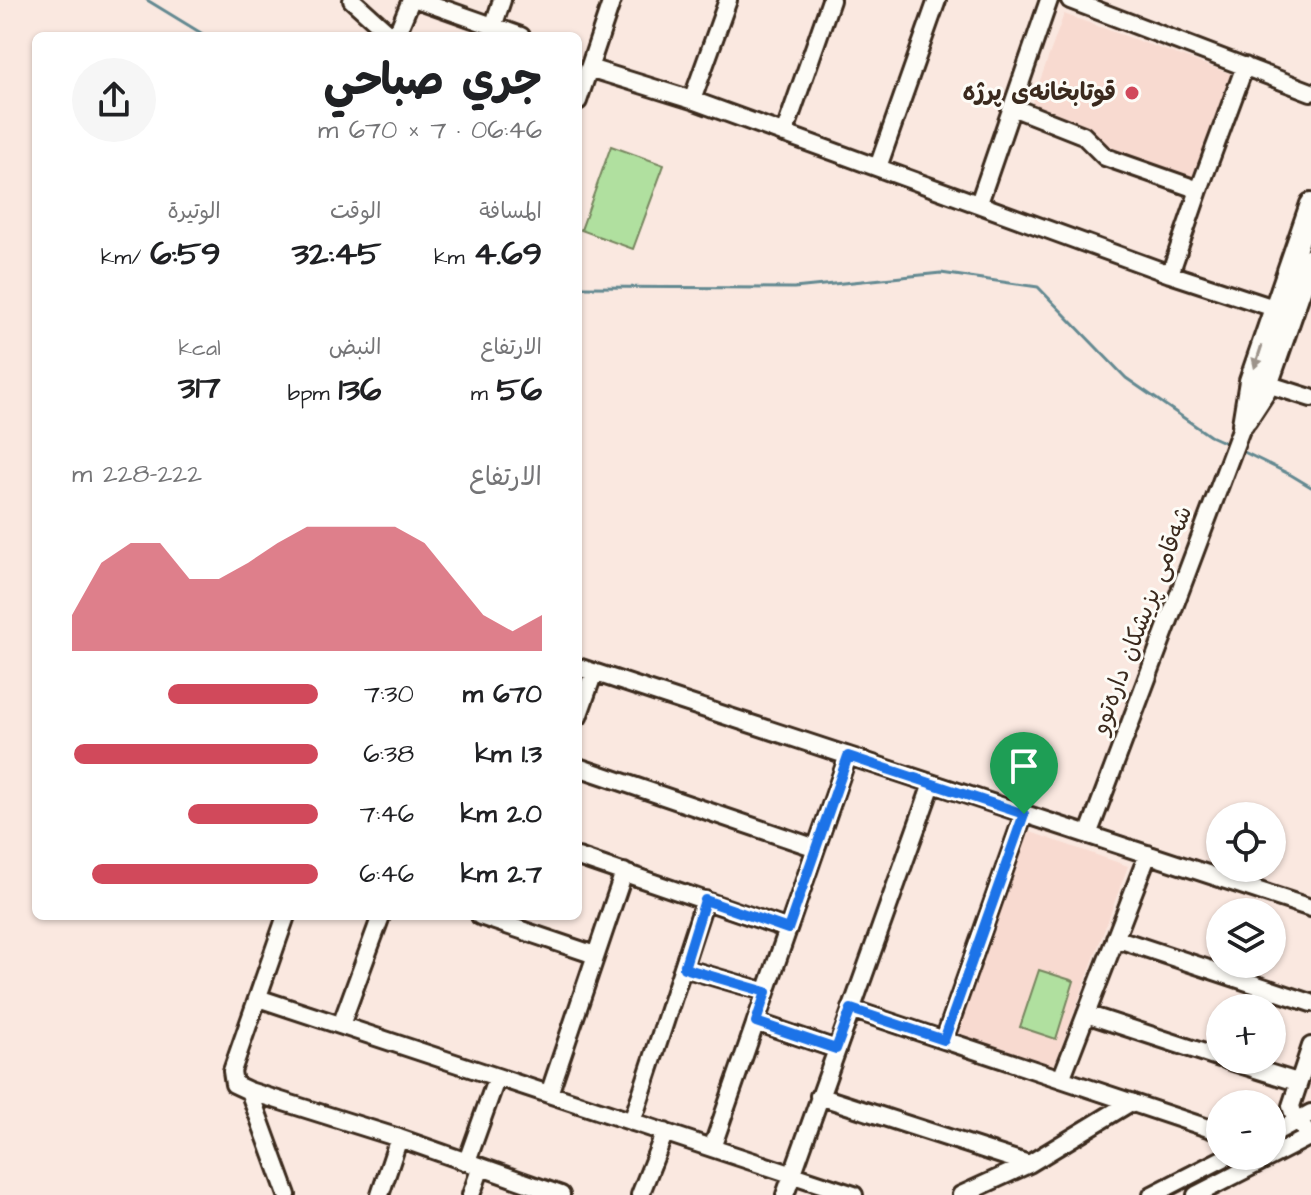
<!DOCTYPE html>
<html lang="ar">
<head>
<meta charset="utf-8">
<style>
  body { margin:0; font-family:"Architects Daughter","Playpen Sans Arabic",sans-serif; background:#f6f6f6; color:#202124; direction:rtl; height:100vh; display:flex; flex-direction:column; font-size:30px; white-space:nowrap }
  * { box-sizing:border-box; margin:0 }
  p { font-size:26px; color:#757577 }
  .icon { flex:none; width:44px; height:44px; fill:none; stroke:currentColor; stroke-width:2; stroke-linecap:round; stroke-linejoin:round }
  .map { position:relative; flex:1; overflow:hidden; direction:ltr }
  .sheet { position:absolute; left:32px; top:32px; width:550px; height:888px; display:flex; flex-direction:column; background:#fff; border-radius:12px; box-shadow:0 2px 6px #0004; direction:rtl }
  .sheet>* { flex:none }
  .buttons { position:absolute; left:1206px; top:802px; display:grid; gap:16px }
  .buttons a { display:grid; place-items:center; width:80px; height:80px; border-radius:50%; background:#fff; box-shadow:0 2px 6px #0004; font-size:40px }
  .pin { position:absolute; display:grid; place-items:center; width:68px; height:68px; color:#fff; margin:-82px -34px; border-radius:50% 50% 50% 0; rotate:-45deg; box-shadow:0 0 8px #0007 }
  .pin .icon { rotate:45deg }
  .round { display:grid; place-items:center; flex:none; width:84px; height:84px; border-radius:42px; background:#f6f6f6 }
  .headline { display:flex; align-items:center; justify-content:space-between; height:136px; padding:0 40px }
  h1 { font-size:44px; font-weight:700; line-height:60px }
  .figures { display:grid; grid-template-columns:repeat(3,1fr); gap:12px; height:136px; padding:8px 40px }
  .figures div { display:grid; align-content:center }
  .figures b { font-size:34px; font-weight:700 }
  .figures small { font-size:22px; font-weight:400 }
  .figures p { font-size:22px }
  .chart { height:224px; padding:16px 40px }
  .chart p { display:flex; justify-content:space-between }
  .chart svg { width:100%; height:144px; margin-top:8px; fill:#d1495b; opacity:.7 }
  ul { padding:0 40px; list-style:none; font-size:26px }
  li { display:grid; grid-template-columns:128px 96px 1fr; align-items:center; height:60px }
  li i { height:20px; border-radius:10px; background:#d1495b }
  .map>svg:first-child { display:block }
  .built { fill:#f8dad0 }
  .green { fill:#b0e09f; stroke:#76855e; stroke-width:2 }
  .lines { fill:none; stroke-linecap:round; stroke-linejoin:round }
  .stream { stroke:#638991; stroke-width:3 }
  .minor-casing { stroke:#3b2a1e; stroke-width:22 }
  .major-casing { stroke:#3b2a1e; stroke-width:26 }
  .minor { stroke:#fdfcf7; stroke-width:16 }
  .major { stroke:#fdfcf7; stroke-width:20 }
  .oneway { fill:#9c938a }
  .route-casing { stroke:#fff; stroke-width:16 }
  .route { stroke:#1a73e8; stroke-width:10 }
  .poi-dot { fill:#d1495b; stroke:#fdfcf7; stroke-width:3 }
  .labels { text-anchor:middle; dominant-baseline:central; stroke-width:6; stroke-linejoin:round; paint-order:stroke }
  .poi-label { font-size:24px; font-weight:bold; fill:#3b2a1e; stroke:#fdfcf7; text-anchor:end }
  .street-label { font-size:24px; fill:#3b2a1e; stroke:#fdfcf7 }
</style>
</head>
<body>
<div class="map">
<svg width="1311" height="1195" viewBox="0 0 1311 1195">
  <rect width="100%" height="100%" fill="#fae8e0"/>
  <filter id="ink" filterUnits="userSpaceOnUse"><feTurbulence type="fractalNoise" baseFrequency=".0125" numOctaves="2"/><feDisplacementMap in="SourceGraphic" scale="16" xChannelSelector="R" yChannelSelector="G"/><feConvolveMatrix kernelMatrix="1 2 1 2 8 2 1 2 1" color-interpolation-filters="sRGB"/></filter>
  <g filter="url(#ink)">
    <path class="built" d="M1064,14L1234,75L1195,182L1110,152L1092,133L1029,111Z
      M1022,829L1128,866L1053,1069L949,1032Z"/>
    <path class="green" d="M611,146L664,165L633,249L581,230Z
      M1039,970L1074,981L1056,1039L1020,1027Z"/>
    <g class="lines">
      <path class="stream" d="M147,0L206,36
        M578,287L794,288L941,273L1038,287L1126,378L1210,436L1230,445
        M1240,450L1291,475L1311,487"/>
      <g class="minor-casing">
        <path id="minor" d="M352,0L392,36
          M419,0L521,36
          M1070,0L1311,92
          M396,36L411,0
          M490,36L502,0
          M589,68L692,100L1170,274L1274,308
          M692,100L728,0
          M578,101L612,0
          M1012,107L1083,135L1105,157L1199,190
          M784,134L831,0
          M878,167L937,0
          M979,203L1049,0
          M1170,274L1199,190L1245,66
          M1267,384L1311,398
          M578,667L1311,908
          M578,717L594,672
          M578,767L816,848
          M1088,835L1243,424
          M578,857L788,929
          M286,916L232,1071L234,1084L249,1091L399,1138L561,1195
          M480,916L595,955
          M1115,938L1311,1003
          M684,968L766,992
          M258,998L854,1195
          M851,1009L1220,1132
          M1086,1014L1220,1058
          M756,1022L836,1049
          M341,1025L381,916
          M944,1040L1024,814
          M1311,1046L1291,1106L1294,1116L1311,1138
          M1227,1060L1297,1082
          M1061,1079L1148,854
          M249,1091L287,1195
          M549,1094L624,872
          M819,1096L1029,1164
          M632,1122L705,900
          M1272,1134L1311,1113
          M712,1148L848,756
          M467,1161L497,1077
          M380,1195L399,1138
          M471,1195L481,1167
          M640,1195L665,1132
          M785,1195L932,784
          M961,1195L1029,1164L1131,1102
          M1152,1195L1228,1156
          M1196,1195L1311,1136"/>
      </g>
      <g class="major-casing">
        <path id="major" d="M1246,420L1265,391L1311,259
          M1243,424L1250,381L1311,204"/>
      </g>
      <use href="#minor" class="minor"/>
      <use href="#major" class="major"/>
    </g>
    <defs><path id="oneway-solid" d="M-6-.8H1V-3.2L6.5 0L1 3.2V.8H-6Z" transform="scale(2)"/></defs>
    <use class="oneway" href="#oneway-solid" transform="translate(1258 357) rotate(108)"/>
  </g>
  <g class="lines" filter="url(#ink)">
    <g class="route-casing">
      <path id="route" d="M848,756L1024,814L944,1040L851,1009L836,1049L756,1022L766,992L684,968L705,900L788,929Z"/>
    </g>
    <use href="#route" class="route"/>
  </g>
  <circle class="poi-dot" cx="1132" cy="93" r="8"/>
  <g class="labels">
    <g class="poi-label">
      <text x="1116" y="93">قوتابخانەی پرژە</text>
    </g>
    <g class="street-label">
      <text transform="translate(1142 620) rotate(-69)">شەقامی پزیشکان دارەتوو</text>
    </g>
  </g>
</svg>
<div class="buttons">
<a><svg class="icon" aria-label="locate" viewBox="0 0 24 24"><circle cx="12" cy="12" r="6"/><path d="M12 2v4M12 18v4M2 12h4M18 12h4"/></svg></a>
<a><svg class="icon" aria-label="layers" viewBox="0 0 24 24"><path d="M12 4l9 5-9 5-9-5zM3 14l9 5 9-5"/></svg></a>
<a>+</a>
<a>−</a>
</div>
<div class="pin" style="left:1024px;top:814px;background:#1e9e55"><svg class="icon" aria-label="arrive" viewBox="0 0 24 24"><path d="M6 21V4h12l-3 4 3 4H6"/></svg></div>
<section class="sheet">
<div class="headline"><div><h1>جري صباحي</h1><p>06:46 · 7 × 670 m</p></div><a class="round"><svg class="icon" aria-label="share" viewBox="0 0 24 24"><path d="M12 15V3M7 8l5-5 5 5M5 13v7h14v-7"/></svg></a></div>
<div class="figures">
<div><p>المسافة</p><b>4.69<small> km</small></b></div>
<div><p>الوقت</p><b>32:45</b></div>
<div><p>الوتيرة</p><b>6:59<small> /km</small></b></div>
</div>
<div class="figures">
<div><p>الارتفاع</p><b>56<small> m</small></b></div>
<div><p>النبض</p><b>136<small> bpm</small></b></div>
<div><p>kcal</p><b>317</b></div>
</div>
<div class="chart"><p><span>الارتفاع</span>222–228 m</p>
<svg viewBox="0 0 160 44" preserveAspectRatio="none"><path d="M0 44V33L10 17L20 11L30 11L40 22L50 22L60 17L70 11L80 6L90 6L100 6L110 6L120 11L130 22L140 33L150 38L160 33V44z"/></svg>
</div>
<ul>
<li><b>670 m</b>7:30<i style="width:61%"></i></li>
<li><b>1.3 km</b>6:38<i style="width:99%"></i></li>
<li><b>2.0 km</b>7:46<i style="width:53%"></i></li>
<li><b>2.7 km</b>6:46<i style="width:92%"></i></li>
</ul>
</section>
</div>
</body>
</html>
